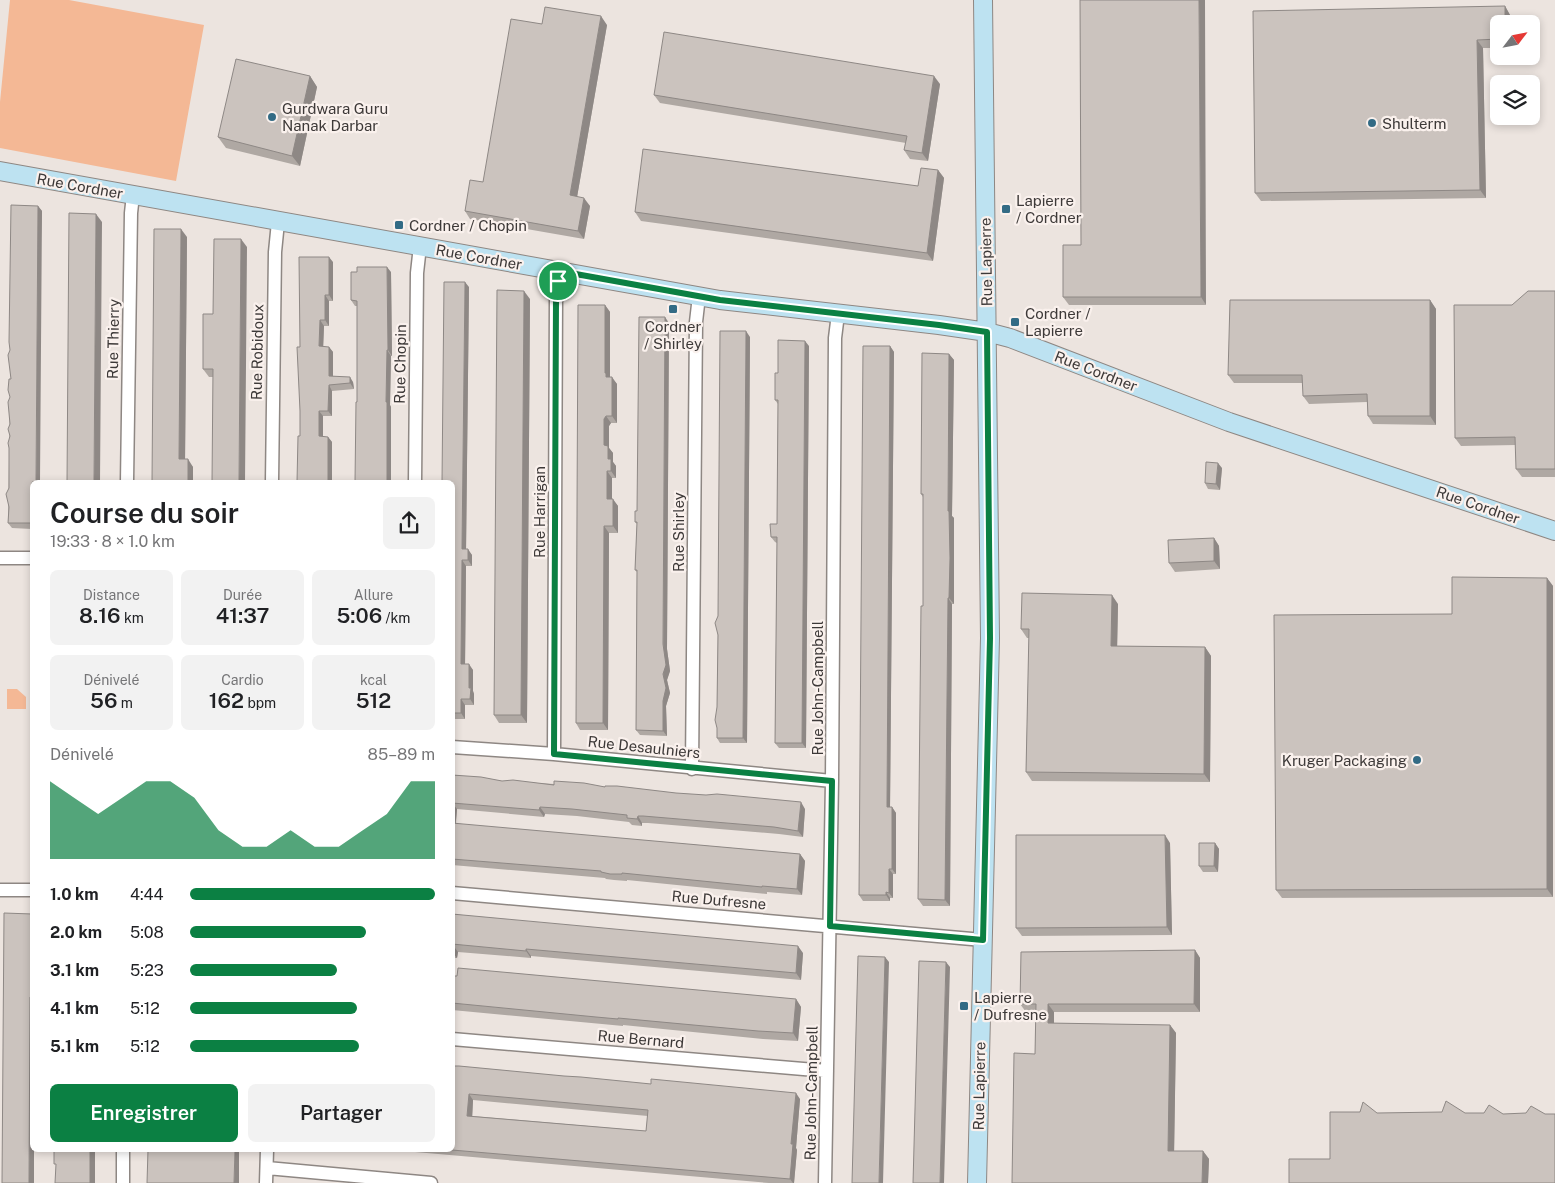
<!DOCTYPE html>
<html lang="fr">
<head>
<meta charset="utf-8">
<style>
  body { margin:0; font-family:"Public Sans",sans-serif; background:#f2f2f2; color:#202124; height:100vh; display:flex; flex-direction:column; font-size:19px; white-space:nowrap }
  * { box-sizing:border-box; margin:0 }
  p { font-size:16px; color:#757577 }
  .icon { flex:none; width:28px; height:28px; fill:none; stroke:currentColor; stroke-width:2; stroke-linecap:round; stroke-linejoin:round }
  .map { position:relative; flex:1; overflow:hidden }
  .panel { position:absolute; left:30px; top:480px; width:425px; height:672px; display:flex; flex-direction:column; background:#fff; border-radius:8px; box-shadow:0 2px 8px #0003 }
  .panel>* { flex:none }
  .needle { width:32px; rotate:58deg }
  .buttons { position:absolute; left:1490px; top:15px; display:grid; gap:10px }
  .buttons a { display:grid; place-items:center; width:50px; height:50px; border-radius:8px; background:#fff; box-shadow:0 2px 8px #0003; font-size:25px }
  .pin { position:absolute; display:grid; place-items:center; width:42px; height:42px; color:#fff; margin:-21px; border:2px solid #fff; border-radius:50%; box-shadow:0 1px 5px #0007 }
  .round { display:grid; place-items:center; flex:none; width:52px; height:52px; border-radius:8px; background:#f2f2f2 }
  .summary { display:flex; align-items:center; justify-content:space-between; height:85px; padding:0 20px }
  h1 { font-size:28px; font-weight:600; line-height:38px }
  .stats { display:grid; grid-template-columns:repeat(3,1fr); gap:8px; height:85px; padding:5px 20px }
  .stats div { display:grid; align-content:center; border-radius:8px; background:#f2f2f2; text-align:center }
  .stats b { font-size:21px; font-weight:600 }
  .stats small { font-size:14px; font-weight:400 }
  .stats p { font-size:14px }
  .chart { height:140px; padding:10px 20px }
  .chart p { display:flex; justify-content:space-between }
  .chart svg { width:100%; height:90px; margin-top:5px; fill:#0b8043; opacity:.7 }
  .cta { display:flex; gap:10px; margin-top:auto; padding:10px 20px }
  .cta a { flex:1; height:58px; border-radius:8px; background:#0b8043; color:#fff; font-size:20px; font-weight:600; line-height:58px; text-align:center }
  .cta a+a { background:#f2f2f2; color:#202124 }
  ul { padding:0 20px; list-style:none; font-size:16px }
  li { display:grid; grid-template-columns:80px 60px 1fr; align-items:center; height:38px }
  li i { height:12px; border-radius:6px; background:#0b8043 }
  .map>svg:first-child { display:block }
  .green { fill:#f4b895 }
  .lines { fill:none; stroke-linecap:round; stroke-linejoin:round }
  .street-casing { stroke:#8e8783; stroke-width:15 }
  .secondary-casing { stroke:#8e8783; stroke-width:20 }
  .street { stroke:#fff; stroke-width:12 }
  .secondary { stroke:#bde2f1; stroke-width:18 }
  .wall { fill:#afa8a3; fill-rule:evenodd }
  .shaded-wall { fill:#8e8885 }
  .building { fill:#cbc3be; stroke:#8e8885; fill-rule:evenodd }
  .route-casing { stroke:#fff; stroke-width:10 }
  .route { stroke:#0b8043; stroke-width:6 }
  .poi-dot { fill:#336b85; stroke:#faf1ed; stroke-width:2 }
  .labels { text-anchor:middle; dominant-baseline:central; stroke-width:4.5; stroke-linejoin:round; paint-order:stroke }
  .poi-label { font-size:15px; fill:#3d3938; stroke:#faf1ed; text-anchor:start }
  .street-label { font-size:15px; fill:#3d3938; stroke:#faf1ed }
</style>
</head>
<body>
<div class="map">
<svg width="1555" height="1183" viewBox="0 0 1555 1183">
  <rect width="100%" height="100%" fill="#ece4df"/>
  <path class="green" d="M10,0H69L204,25L176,181L0,148V102Z
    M7,689H17L26,697V709H7Z"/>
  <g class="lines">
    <g class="street-casing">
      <path id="street" d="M127,482L131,213L133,195
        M272,482L275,252L278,222
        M415,482L417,273L420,246
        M0,558H32
        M452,747L554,754L832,781
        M554,754L556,298L559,271
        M692,769L696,322L699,296
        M0,890H32
        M452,893L983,940
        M452,1039L827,1071
        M267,1168L431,1183
        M123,1183V1150
        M266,1183L267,1150
        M825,1183L832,781L835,338L838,314"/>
    </g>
    <g class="secondary-casing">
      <path id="secondary" d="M0,171L720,300L939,325L987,332L1010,338L1229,422L1555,531
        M977,1183L990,638L983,0"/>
    </g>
    <use href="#street" class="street"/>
    <use href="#secondary" class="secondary"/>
  </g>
  <path class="wall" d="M1080,0L1206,305H1069L1063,297L1081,245Z
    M1505,6L1510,15L1499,24V48H1483L1486,198L1261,201L1255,193Z
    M542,24L607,25L577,197L590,206L584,239L470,219L465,211L483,182Z
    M310,76L317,87L300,166L226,148L218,137Z
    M940,84L928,161L910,159L904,150L906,143L660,103L654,95Z
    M938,170L944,178L933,261L641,221L635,212L918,186Z
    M38,206L42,211L32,482V529L12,528L8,523L10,397L11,379L10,350Z
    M187,237L185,459L193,467V482H152Z
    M247,247L213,377H209L203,369L213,314Z
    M333,262V301H329V326H324L323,347H329L333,352V376L353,382L354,389L332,391V416H323V437H328L332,442L300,436V347Z
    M391,272L392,356H391L390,405L391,407L357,402V306H355L351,300Z
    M469,287L466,549L472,555V566H466L465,664L473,670V691L474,694V705H465V719H452V482Z
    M1555,291V477H1522L1516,469V445L1461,446L1455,438L1512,305Z
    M530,299L527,723H499L494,715Z
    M1430,300L1436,309V425L1373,424L1368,416L1367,402L1309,404L1303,396V383H1234L1228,375Z
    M605,305L610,312V377L617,384V423H611L609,426V448L613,453V462L616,466V478H612V499L618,506V533H609L608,730H580L576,723Z
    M669,323L667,649L670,671L667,680L670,693L666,706L667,736L640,735L636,730L637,572L635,570L637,524L635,522Z
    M750,337L747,743H720L717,738L718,616Z
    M809,346L806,748H779L775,743L777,543L775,542L771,537L777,524L778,404L775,400L778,373Z
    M890,346L894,352L890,807H892L896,813V874H893V898H890V901H863L859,895Z
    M949,354L954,360L952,516L954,518V604H952L950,906H923L918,899L923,606V497L921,494Z
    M1222,468L1220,490L1208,489L1205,483Z
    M1214,538L1219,546L1220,569L1175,572L1169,563Z
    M1547,578L1553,586V897L1282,898L1276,890L1452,614Z
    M1118,604L1117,646L1205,647L1211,656L1210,782L1032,781L1026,772L1029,638H1027L1021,629Z
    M452,775L502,781L605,787L805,809L803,837L779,834L648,823H642V826L632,825L629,822L577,816L545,814L544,817L457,809L456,824L800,854L805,861L802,895L767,892V894L627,880V881L614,880L606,879L605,878L452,865Z
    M1170,843L1172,935L1022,936L1016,928Z
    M1215,843L1219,849L1218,872H1203L1199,866Z
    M452,914L803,953L801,980L531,956V958L458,952L457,958H452Z
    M1195,950L1200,958V1012H1054V1023L1170,1025L1176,1033L1174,1151H1203L1209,1159L1208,1183L1035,1054L1036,1012H1026L1020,1004Z
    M452,976L796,999L801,1007L798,1041L763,1039L623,1025V1026L602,1024L452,1010Z
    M452,1066L800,1099L796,1148L797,1150L794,1183H769L392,1150H452ZM473,1100L648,1116L646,1131L472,1116Z"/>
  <path class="shaded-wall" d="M1199,0H1205L1206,305L1201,297Z
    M1505,6L1510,15L1511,24H1505Z
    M601,16L607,25L576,203L570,195Z
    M1477,40L1483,48L1486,198L1480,190Z
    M310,76L317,87L300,166L292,156Z
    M934,76L940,84L928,161L922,153Z
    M938,170L944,178L933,261L927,253Z
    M584,198L590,206L584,239L578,231Z
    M38,206L42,211L40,482H36Z
    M96,214L102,222L100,482H94Z
    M181,229L187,237L185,467L179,459Z
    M241,239L247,247L245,482H239Z
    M329,257L333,262V301L329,295Z
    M387,267L391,272L392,356L388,350Z
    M465,282L469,287L466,555L462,549Z
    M524,291L530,299L527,723L521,715Z
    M325,295L329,301V326L325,320Z
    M1430,300L1436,309V425L1430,416Z
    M605,305L610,312V378L606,377L605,373Z
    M665,317L669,323L667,649L670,671L667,680L670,693L666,706L667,736L663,731Z
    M320,320L324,326L323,352L319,346Z
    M746,331L750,337L747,743L743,738Z
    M805,341L809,346L806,748L802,743Z
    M890,346L894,352L890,813L887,807Z
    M329,347L333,352V381L329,376Z
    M387,350L391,356L390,405L391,407V482H387L386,402Z
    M949,354L954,360L952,516L954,518V604L949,598L948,511Z
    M350,377L353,382L354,389L350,383Z
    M612,377L617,384V423L612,416Z
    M329,385L332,391V416L328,411Z
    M319,411L323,416V442L319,436Z
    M606,416L611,423L609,426V448L613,453V462L616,466V478L611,471L604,445V419Z
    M328,437L332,442V482H328Z
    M188,459L193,467V482H189L188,481Z
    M1218,463L1222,468L1220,490L1216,484Z
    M607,471L612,478V506L607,499Z
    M613,499L618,506V533L613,526Z
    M604,526L609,533L608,730L603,723Z
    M1214,538L1219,546L1220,569L1214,561Z
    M468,549L472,555V566L468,560Z
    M462,560L466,566L465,670L461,664Z
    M1547,578L1553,586V897L1547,889Z
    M1112,595L1118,604L1117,655L1111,646Z
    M948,598L952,604L950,906L945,900Z
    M1205,647L1211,656L1210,782L1204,774Z
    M469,664L473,670V691L474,694V705L470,699L469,688Z
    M461,699L465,705V719L461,713Z
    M801,802L805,809L803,837L798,831Z
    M452,803L457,809L455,830L452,826Z
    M540,807L545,814L544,817L539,810Z
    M892,807L896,813V874L892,869Z
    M638,816L642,823V826L637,819Z
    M1165,835L1170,843L1172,935L1167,927Z
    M1215,843L1219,849L1218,872L1214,866Z
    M800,854L805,861L802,895L797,889Z
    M889,869L893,874V898L889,893Z
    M886,892L890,898V901L886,895Z
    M452,944L458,952L457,958L452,952Z
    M798,946L803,953L801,980L796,973Z
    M526,949L531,956V958L526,951Z
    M1195,950L1200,958V1012L1194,1004Z
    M885,957L889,962L883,1183H879Z
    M946,962L950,967L944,1183H940Z
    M30,997L32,1000V1150H34V1183H29Z
    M796,999L801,1007L798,1041L793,1033Z
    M1048,1004L1054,1012V1031L1048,1023Z
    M1170,1025L1176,1033L1174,1159L1168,1151Z
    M796,1093L800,1099L796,1148L797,1150L794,1183H793L790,1179L791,1144Z
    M469,1094L473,1100L472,1122L467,1116Z
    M90,1150H95V1183H90Z
    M235,1150H239V1183H234Z
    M1203,1151L1209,1159L1208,1183H1202Z"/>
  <path class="building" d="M1080,0H1199L1201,297H1063V245H1081Z
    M1505,6V24H1499V39L1477,40L1480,190L1255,193L1253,11Z
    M545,7L601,16L570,195L584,198L578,231L465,211L470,180L483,182L511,19L542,24Z
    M664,32L934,76L922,153L904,150L907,136L654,95Z
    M236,59L310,76L292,156L218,137Z
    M643,149L918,186L921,168L938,170L927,253L635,212Z
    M11,205L38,206L36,482H32V523H8L9,507L6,494L9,488V448L8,443L10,436L8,429L10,424L8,402L10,397L8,390L9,379H11L8,355L10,350L9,342Z
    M69,213L96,214L94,482H67Z
    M154,229H181L179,459H188V481H179V482H152Z
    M214,239H241L239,482H212L213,369H203V314H213Z
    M299,257H329V295H325V320H320L319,346L329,347V376L350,377V383L329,385L328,411H319V436L328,437V482H297L298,436H300V411L297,347H300Z
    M357,267H387L388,350H387L386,402H387V482H355L356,402H357V301L351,300V272H357Z
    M444,282H465L462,549H468V560H462L461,664H469V688H471L470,699H461V713H452V482H442Z
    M497,290L524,291L521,715H494Z
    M1528,291H1555V469H1516L1515,437L1455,438L1454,305H1512Z
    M1230,300H1430V416H1368L1367,394L1303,396L1302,375H1228Z
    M578,305H605V373H606V377H612V416H606L604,419V445L608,446V459H611V471H607V499H613V526H604L603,723H576Z
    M639,317H665L663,644L666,665L663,674L666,688L663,701V731L636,730L637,570H635L637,522H635V511H637Z
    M720,331H746L743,738H717V728L715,720L717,707L718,635L715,623L718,616Z
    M778,340L805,341L802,743H775L777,537H771L770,524H777L778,400H775V373H778Z
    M863,346H890L887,804V807H892V869H889V893L886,892V895H859Z
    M922,353L949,354L948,511H949L950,558L949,598H948L945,900L918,899L921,606H923V494H921Z
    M1206,462L1218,463L1216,484L1205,483Z
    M1214,538V561L1169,563L1168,540Z
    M1452,577L1547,578V889L1276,890L1274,615L1452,614Z
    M1022,593L1112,595L1111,646L1205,647L1204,774L1026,772L1029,629H1021Z
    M452,775L481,777L502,781L513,780L554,785V781L584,783L605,787V786H617L676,793L706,795L717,794L801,802L798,831L774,827L643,816H638L637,819L627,818V815L572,809L540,807L539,810L452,803Z
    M452,823L800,854L797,889L762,886V887L622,873V874H610L601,872V871L452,859Z
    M1016,835H1165L1167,927L1016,928Z
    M1199,843H1215L1214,866H1199Z
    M4,913L32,914V997H30L29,1183H2Z
    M452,914L798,946L796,973L526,949V951L452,944Z
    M1195,950L1194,1004H1048V1023L1170,1025L1168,1151H1203L1202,1183H1012L1014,1053L1035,1054L1036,1004H1020L1021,952Z
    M858,956L885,957L879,1183H852Z
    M919,961L946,962L940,1183H913Z
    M458,968L796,999L793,1033L758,1031L618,1018V1019L596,1017L452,1003V976H457Z
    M452,1066H459L564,1076L581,1077L651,1084V1079L796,1093L791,1144H793L790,1179L452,1150ZM469,1094L648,1110L646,1131L467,1116Z
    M1446,1101L1465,1113H1484L1489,1105L1503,1114L1526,1113L1531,1106L1545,1114H1555V1183H1289V1159H1330V1112H1360L1363,1102L1377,1113L1442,1112Z
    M54,1150H90V1183H55L56,1164H54Z
    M148,1150H235L234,1183H147Z"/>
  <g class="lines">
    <g class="route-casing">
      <path id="route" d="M559,271L720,300L939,325L987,332L990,638L983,940L830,926L832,781L554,754L556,298Z"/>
    </g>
    <use href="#route" class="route"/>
  </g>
  <g class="poi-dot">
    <circle cx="272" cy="117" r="5"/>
    <circle cx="1372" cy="123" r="5"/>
    <rect x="1001" y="204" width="10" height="10" rx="2.5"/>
    <rect x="394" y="220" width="10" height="10" rx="2.5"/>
    <rect x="668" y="304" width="10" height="10" rx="2.5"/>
    <rect x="1010" y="317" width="10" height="10" rx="2.5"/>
    <circle cx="1417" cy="760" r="5"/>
    <rect x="959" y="1001" width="10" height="10" rx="2.5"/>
  </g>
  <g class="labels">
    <g class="poi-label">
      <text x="282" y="108">Gurdwara Guru<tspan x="282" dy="17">Nanak Darbar</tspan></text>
      <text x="1382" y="123">Shulterm</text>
      <text x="1016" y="200">Lapierre<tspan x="1016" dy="17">/ Cordner</tspan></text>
      <text x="409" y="225">Cordner / Chopin</text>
      <text x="1025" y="313">Cordner /<tspan x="1025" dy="17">Lapierre</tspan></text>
      <text x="673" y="326" text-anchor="middle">Cordner<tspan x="673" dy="17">/ Shirley</tspan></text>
      <text x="1407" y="760" text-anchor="end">Kruger Packaging</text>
      <text x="974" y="997">Lapierre<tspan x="974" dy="17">/ Dufresne</tspan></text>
    </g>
    <g class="street-label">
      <text transform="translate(80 186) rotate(10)">Rue Cordner</text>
      <text transform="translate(479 257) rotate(10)">Rue Cordner</text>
      <text transform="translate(986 262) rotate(-91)">Rue Lapierre</text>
      <text transform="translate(113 339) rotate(-89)">Rue Thierry</text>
      <text transform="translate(257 352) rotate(-89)">Rue Robidoux</text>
      <text transform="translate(400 364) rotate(-89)">Rue Chopin</text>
      <text transform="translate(1096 371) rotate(21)">Rue Cordner</text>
      <text transform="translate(1478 505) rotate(19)">Rue Cordner</text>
      <text transform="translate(539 512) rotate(-90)">Rue Harrigan</text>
      <text transform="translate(678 532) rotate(-90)">Rue Shirley</text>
      <text transform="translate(817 688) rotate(-90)">Rue John-Campbell</text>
      <text transform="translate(644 747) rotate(6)">Rue Desaulniers</text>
      <text transform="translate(719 900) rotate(5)">Rue Dufresne</text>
      <text transform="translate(641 1039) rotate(5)">Rue Bernard</text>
      <text transform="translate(979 1086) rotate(-89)">Rue Lapierre</text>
      <text transform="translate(811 1093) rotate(-89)">Rue John-Campbell</text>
    </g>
  </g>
</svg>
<div class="buttons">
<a><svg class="needle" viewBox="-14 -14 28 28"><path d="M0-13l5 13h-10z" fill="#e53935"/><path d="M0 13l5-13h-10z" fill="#757577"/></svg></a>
<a><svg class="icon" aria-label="layers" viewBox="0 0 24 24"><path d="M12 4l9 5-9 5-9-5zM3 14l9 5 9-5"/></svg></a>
</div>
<div class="pin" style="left:558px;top:281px;background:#1e9e55"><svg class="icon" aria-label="arrive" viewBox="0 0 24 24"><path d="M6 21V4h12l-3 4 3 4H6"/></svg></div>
<section class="panel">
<div class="summary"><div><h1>Course du soir</h1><p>19:33 · 8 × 1.0 km</p></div><a class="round"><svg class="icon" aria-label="share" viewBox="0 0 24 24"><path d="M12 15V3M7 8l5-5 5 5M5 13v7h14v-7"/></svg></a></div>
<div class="stats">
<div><p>Distance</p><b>8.16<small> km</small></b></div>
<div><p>Durée</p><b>41:37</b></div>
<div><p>Allure</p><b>5:06<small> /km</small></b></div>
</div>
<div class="stats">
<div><p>Dénivelé</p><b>56<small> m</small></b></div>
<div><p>Cardio</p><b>162<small> bpm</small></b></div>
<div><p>kcal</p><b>512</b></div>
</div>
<div class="chart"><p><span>Dénivelé</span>85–89 m</p>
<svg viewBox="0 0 160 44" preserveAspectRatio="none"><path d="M0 44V6L10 14L20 22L30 14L40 6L50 6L60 14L70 30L80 38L90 38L100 30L110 38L120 38L130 30L140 22L150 6L160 6V44z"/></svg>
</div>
<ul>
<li><b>1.0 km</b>4:44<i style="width:100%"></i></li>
<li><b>2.0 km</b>5:08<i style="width:72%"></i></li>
<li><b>3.1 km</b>5:23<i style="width:60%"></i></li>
<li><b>4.1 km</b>5:12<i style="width:68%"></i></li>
<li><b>5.1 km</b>5:12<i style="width:69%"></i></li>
</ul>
<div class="cta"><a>Enregistrer</a><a>Partager</a></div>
</section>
</div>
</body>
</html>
